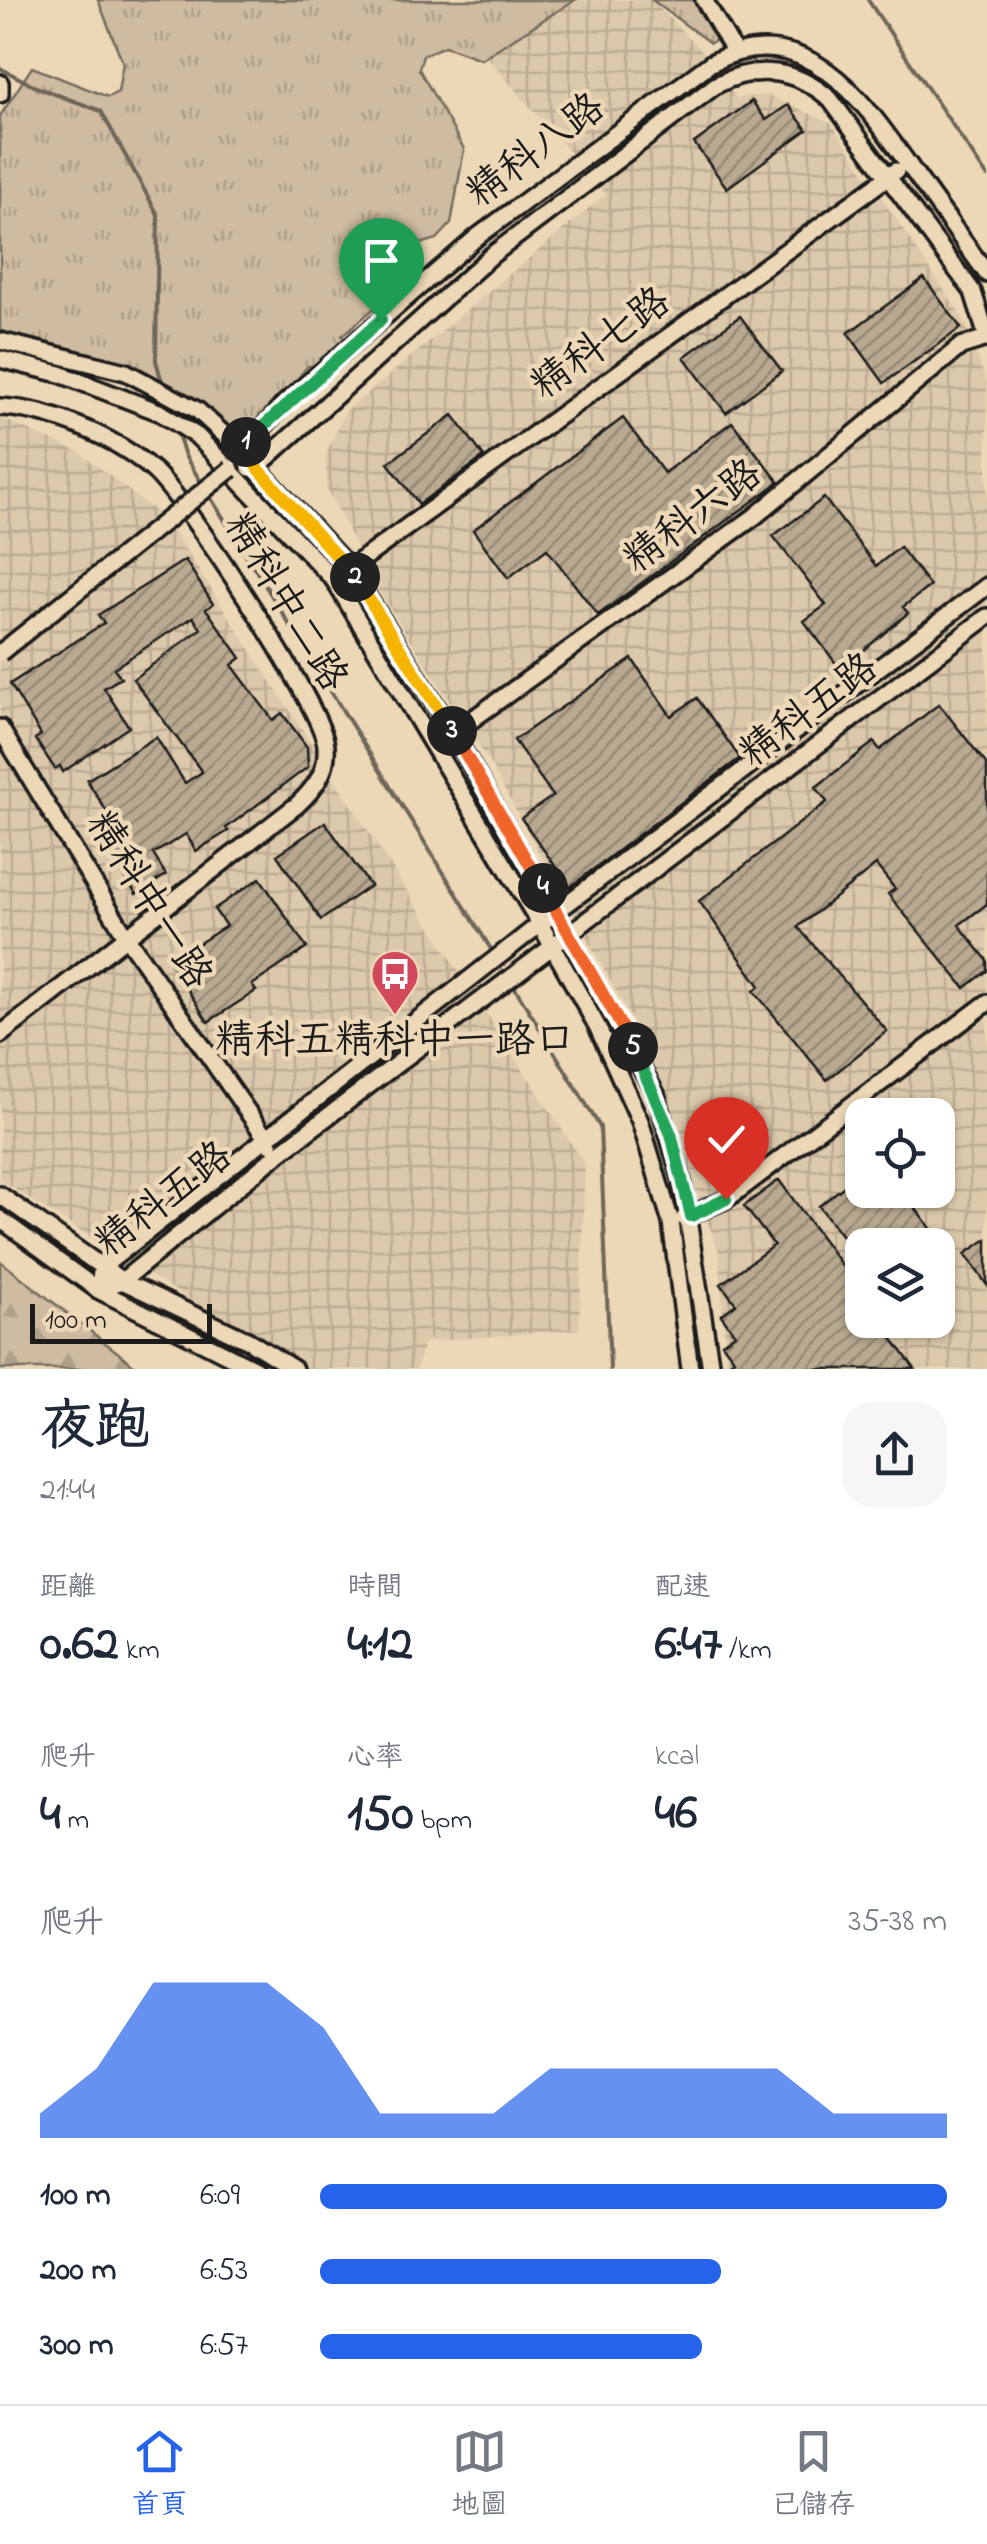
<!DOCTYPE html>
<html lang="zh-TW">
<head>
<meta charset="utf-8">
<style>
  body { margin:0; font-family:"Indie Flower","LXGW WenKai TC",sans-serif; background:#f6f6f7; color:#1f2937; height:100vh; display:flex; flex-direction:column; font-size:38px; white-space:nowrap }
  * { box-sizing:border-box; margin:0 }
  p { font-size:32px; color:#747a83 }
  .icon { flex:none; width:55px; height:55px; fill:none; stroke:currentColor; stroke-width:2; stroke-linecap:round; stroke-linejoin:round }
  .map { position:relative; height:1369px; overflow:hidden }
  .details { display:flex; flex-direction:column; background:#fff; flex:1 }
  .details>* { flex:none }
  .fabs { position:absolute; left:845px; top:1098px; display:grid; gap:20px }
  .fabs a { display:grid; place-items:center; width:110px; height:110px; border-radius:20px; background:#fff; box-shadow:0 2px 8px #0004; font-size:50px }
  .scale { position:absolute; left:30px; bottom:25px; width:182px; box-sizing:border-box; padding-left:10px; border:5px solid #1c1c1c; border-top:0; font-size:28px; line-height:35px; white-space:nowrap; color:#1c1c1c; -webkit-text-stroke:8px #ecd7b6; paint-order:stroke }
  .pin { position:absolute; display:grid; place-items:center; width:85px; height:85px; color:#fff; margin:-102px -42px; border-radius:50% 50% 50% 0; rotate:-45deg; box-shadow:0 0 10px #0007 }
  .pin .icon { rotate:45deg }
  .km { position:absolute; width:50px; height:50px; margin:-25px; border-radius:50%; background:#222; color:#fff; font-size:28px; line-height:50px; text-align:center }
  .round { display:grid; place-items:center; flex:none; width:105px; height:105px; border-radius:30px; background:#f6f6f7 }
  .overview { display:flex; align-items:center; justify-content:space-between; height:170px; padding:0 40px }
  h1 { font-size:55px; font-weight:700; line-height:75px }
  .stats { display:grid; grid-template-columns:repeat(3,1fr); gap:15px; height:170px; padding:10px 40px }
  .stats div { display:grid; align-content:center }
  .stats b { font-size:50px; font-weight:700 }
  .stats small { font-size:28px; font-weight:400 }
  .stats p { font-size:28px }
  .chart { height:280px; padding:20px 40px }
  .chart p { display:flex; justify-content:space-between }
  .chart svg { width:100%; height:180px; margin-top:10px; fill:#2563eb; opacity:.7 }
  ul { padding:0 40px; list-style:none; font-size:32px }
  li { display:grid; grid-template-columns:160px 120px 1fr; align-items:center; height:75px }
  li i { height:25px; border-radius:12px; background:#2563eb }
  .menu { display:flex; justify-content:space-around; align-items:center; height:140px; border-top:2px solid #e0e1e3; background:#fff; font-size:28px; color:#747a83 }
  .menu a { display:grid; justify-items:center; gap:5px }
  .menu .active { color:#2563eb }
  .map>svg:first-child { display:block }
  .industrial { fill:url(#industrial-grid); fill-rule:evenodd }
  .grass { fill:url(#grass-tufts); stroke:#756c5e; stroke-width:2.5 }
  .forest { fill:url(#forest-firs); stroke:#756c5e; stroke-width:2.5 }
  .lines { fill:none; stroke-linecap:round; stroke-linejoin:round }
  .stream { stroke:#6e6659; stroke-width:4 }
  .building { fill:url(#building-hatch); stroke:#1c1c1c; stroke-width:2.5 }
  .minor-casing { stroke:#1c1c1c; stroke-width:22 }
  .minor { stroke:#ecd7b6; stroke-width:15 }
  .minor-bridge-casing { stroke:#1c1c1c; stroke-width:22; stroke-linecap:butt }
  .minor-bridge { stroke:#ecd7b6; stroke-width:15 }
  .split-1-casing { stroke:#fff; stroke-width:20 }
  .split-2-casing { stroke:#fff; stroke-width:20 }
  .split-3-casing { stroke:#fff; stroke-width:20 }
  .split-4-casing { stroke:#fff; stroke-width:20 }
  .split-5-casing { stroke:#fff; stroke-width:20 }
  .split-6-casing { stroke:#fff; stroke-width:20 }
  .split-7-casing { stroke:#fff; stroke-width:20 }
  .split-1 { stroke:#22a559; stroke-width:12 }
  .split-2 { stroke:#f5b400; stroke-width:12 }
  .split-3 { stroke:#f5b400; stroke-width:12 }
  .split-4 { stroke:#f0652b; stroke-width:12 }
  .split-5 { stroke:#f0652b; stroke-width:12 }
  .split-6 { stroke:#22a559; stroke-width:12 }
  .split-7 { stroke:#22a559; stroke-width:12 }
  .labels { text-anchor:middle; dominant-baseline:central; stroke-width:9; stroke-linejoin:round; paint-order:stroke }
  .street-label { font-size:40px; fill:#1c1c1c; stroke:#ecd7b6 }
  .poi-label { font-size:40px; fill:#1c1c1c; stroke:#ecd7b6 }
</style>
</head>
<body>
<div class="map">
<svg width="987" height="1369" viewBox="0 0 987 1369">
  <defs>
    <pattern id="industrial-grid" width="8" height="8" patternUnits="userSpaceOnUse" patternTransform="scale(2.5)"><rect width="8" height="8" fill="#dcc9ab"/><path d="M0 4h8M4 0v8" fill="none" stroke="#bcac93"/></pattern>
    <pattern id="grass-tufts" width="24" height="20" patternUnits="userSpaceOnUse" patternTransform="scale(2.5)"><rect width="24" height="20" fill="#cebba0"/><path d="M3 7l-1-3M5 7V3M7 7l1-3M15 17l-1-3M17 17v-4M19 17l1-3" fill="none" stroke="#b0a089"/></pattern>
    <pattern id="forest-firs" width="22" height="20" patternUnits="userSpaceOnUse" patternTransform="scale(2.5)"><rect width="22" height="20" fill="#cebba0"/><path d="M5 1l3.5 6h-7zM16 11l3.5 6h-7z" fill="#b0a089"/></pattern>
    <pattern id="building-hatch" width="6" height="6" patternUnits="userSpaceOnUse" patternTransform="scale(2.5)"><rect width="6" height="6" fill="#b8a990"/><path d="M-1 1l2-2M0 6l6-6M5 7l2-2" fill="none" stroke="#958975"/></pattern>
  </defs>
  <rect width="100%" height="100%" fill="#ecd7b6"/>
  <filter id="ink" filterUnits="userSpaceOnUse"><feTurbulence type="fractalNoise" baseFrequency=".01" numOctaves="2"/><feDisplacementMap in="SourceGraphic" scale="20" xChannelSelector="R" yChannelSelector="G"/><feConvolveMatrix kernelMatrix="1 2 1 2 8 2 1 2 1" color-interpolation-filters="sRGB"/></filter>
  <g filter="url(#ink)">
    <path class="industrial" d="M552,0H651L701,50L737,98L767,95L831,123L963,318L987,383V1369H727L719,1252L632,1020L488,760L377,588L327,489L326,454L345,412L606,194L472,40ZM862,1115H938V1190H862ZM862,1245H938V1320H862Z
      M0,418L79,452L166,520L585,1165L579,1329L424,1342L416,1369H299L0,1180Z"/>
    <path class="grass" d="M98,0H575L481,59L445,46L423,55L419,69L464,149L451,224L437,239L401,250L379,304L342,336L351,351L330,368L308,366C289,387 264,431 233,431L158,389L0,338V116L32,67L108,97L118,92L123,63Z
      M652,0H696L720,38L710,43Z"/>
    <path class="forest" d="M0,1261L139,1369H0Z"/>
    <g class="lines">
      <path class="stream" d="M868,0L987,176
        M0,68L36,87L101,111L158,215L156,361L163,385
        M176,428L185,456L204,487
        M209,495L494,954
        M512,983L600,1127L610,1369"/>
    </g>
    <path class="building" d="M752,101L766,120L788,105L807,130L727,188L694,143Z
      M924,278L961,328L884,383L848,333Z
      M740,316L782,371L726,413L684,357Z
      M453,415L484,457L419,504L388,463Z
      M623,418L664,473L732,422L779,482L598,615L547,549L508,578L473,530Z
      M824,498L876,566L900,547L930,586L903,607L908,613L857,656L864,665L847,678L804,621L826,605L773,536Z
      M185,560L213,604L206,609L241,658L232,665L273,720L282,713L307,747L308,767L226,828L228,831L196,851L186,834L153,854L166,875L136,894L99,835L115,825L87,780L156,737L185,783L202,772L133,679L201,629L193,617L114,668L121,678L104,688L129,727L63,772L60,766L55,769L35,739L41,735L10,684L104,623L98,615Z
      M632,659L671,716L697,698L740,758L570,887L521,818L553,796L514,740Z
      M939,704L987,765V904L959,925L987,960V971L965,988L888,894L895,889L876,865L798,927L887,1031L827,1080L754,991L760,986L699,901L827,802L816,787L874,742L880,750Z
      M325,822L370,886L321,920L277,855Z
      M260,878L307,948L252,985L256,991L208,1022L170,962L226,926L214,909Z
      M862,1172V1190H901L944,1245H862V1262L819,1206Z
      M779,1180L862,1293V1320H892L883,1326L915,1369H722L734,1359L722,1343L735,1334L721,1315L736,1304L721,1284L774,1245L744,1206Z
      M987,1239V1285L965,1254Z"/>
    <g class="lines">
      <g class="minor-casing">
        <path id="minor" d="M704,0L734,51
          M0,83V94
          M0,341L126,372L197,410L240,449L350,569L453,733L656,1094L682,1181L711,1369
          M0,359L60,374L159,412L197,436L334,580L540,924L597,1026L640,1121L671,1222L690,1369
          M0,407C50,409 115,437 153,470C185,498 324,709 326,746C328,772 314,789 297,805L0,1035
          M237,456L286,402L477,237L711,63C805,15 863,100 911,168C936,203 962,239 987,274
          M250,468L257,467L492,255L716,85C756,64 796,69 830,99L973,292L987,337
          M345,572L896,171
          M0,728L127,938L270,1144
          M445,739L754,517L961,346L987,338
          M0,1195L122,1281L249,1341L294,1369
          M684,1218L727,1199L987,1003
          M0,1219L98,1290L255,1369
          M98,1290L102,1267L540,924L987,586
          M98,1290L122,1281L277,1155L987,617"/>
      </g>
      <use href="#minor" class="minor"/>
      <g class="minor-bridge-casing">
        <path id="minor-bridge" d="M0,653L231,469"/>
      </g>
      <use href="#minor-bridge" class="minor-bridge"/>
    </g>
  </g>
  <g class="lines" filter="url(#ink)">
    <g class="split-1-casing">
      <path id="split-1" d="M246,442L381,320"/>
    </g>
    <g class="split-2-casing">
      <path id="split-2" d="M246,442L240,448L355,577"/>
    </g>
    <g class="split-3-casing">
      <path id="split-3" d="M355,577L452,731"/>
    </g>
    <g class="split-4-casing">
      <path id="split-4" d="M452,731L543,888"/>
    </g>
    <g class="split-5-casing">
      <path id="split-5" d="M543,888L633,1047"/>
    </g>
    <g class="split-6-casing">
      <path id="split-6" d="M633,1047L671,1134L691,1216"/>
    </g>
    <g class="split-7-casing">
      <path id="split-7" d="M691,1216L726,1199"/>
    </g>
    <use href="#split-1" class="split-1"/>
    <use href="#split-2" class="split-2"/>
    <use href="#split-3" class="split-3"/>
    <use href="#split-4" class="split-4"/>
    <use href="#split-5" class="split-5"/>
    <use href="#split-6" class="split-6"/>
    <use href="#split-7" class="split-7"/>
  </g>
  <defs>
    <g id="bus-pin" transform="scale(2.5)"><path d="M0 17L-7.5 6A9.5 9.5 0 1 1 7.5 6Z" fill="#d1495b" stroke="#ecd7b6"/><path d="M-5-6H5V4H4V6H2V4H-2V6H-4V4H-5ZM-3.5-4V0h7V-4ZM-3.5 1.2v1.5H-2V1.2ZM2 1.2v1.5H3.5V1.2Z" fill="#fff"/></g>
  </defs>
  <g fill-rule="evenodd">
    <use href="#bus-pin" x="395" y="974"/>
  </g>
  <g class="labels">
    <g class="street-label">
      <text transform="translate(537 152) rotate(-37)">精科八路</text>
      <text transform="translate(602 345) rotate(-36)">精科七路</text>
      <text transform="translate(694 518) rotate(-37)">精科六路</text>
      <text transform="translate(284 603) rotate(59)">精科中二路</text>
      <text transform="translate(810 712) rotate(-37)">精科五路</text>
      <text transform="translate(147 901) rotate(58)">精科中一路</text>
      <text transform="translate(165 1201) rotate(-38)">精科五路</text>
    </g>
    <g class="poi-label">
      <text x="395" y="1042">精科五精科中一路口</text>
    </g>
  </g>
</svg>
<div class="fabs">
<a><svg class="icon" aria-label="locate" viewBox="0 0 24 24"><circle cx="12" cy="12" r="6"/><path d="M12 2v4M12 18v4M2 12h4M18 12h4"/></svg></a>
<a><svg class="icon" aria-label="layers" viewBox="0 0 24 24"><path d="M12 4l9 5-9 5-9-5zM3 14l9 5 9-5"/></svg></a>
</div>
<div class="scale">100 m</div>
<div class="pin" style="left:381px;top:320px;background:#1e9e55"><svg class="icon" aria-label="arrive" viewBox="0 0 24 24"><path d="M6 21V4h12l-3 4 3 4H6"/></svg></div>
<div class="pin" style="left:726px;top:1199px;background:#d93025"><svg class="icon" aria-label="check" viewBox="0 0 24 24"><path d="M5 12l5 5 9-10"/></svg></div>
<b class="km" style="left:246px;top:442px">1</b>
<b class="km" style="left:355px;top:577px">2</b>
<b class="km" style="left:452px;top:731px">3</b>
<b class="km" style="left:543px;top:888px">4</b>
<b class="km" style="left:633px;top:1047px">5</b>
</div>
<section class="details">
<div class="overview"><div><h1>夜跑</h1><p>21:44</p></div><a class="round"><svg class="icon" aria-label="share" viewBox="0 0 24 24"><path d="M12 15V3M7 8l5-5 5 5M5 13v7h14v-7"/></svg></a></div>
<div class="stats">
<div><p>距離</p><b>0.62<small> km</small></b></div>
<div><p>時間</p><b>4:12</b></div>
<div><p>配速</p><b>6:47<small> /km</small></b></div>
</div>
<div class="stats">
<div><p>爬升</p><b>4<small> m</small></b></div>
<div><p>心率</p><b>150<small> bpm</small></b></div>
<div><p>kcal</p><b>46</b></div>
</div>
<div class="chart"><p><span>爬升</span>35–38 m</p>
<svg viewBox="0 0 160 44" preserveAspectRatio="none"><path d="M0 44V38L10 27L20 6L30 6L40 6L50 17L60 38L70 38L80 38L90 27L100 27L110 27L120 27L130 27L140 38L150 38L160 38V44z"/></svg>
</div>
<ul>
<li><b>100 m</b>6:09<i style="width:100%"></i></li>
<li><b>200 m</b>6:53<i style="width:64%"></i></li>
<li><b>300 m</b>6:57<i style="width:61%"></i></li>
</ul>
</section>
<nav class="menu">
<a class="active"><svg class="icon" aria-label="home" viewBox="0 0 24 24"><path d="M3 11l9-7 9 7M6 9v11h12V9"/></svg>首頁</a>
<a><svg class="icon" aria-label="map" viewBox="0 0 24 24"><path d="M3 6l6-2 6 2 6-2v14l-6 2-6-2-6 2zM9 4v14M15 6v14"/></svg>地圖</a>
<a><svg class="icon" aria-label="saved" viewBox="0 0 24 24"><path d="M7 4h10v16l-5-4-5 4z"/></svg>已儲存</a>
</nav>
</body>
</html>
